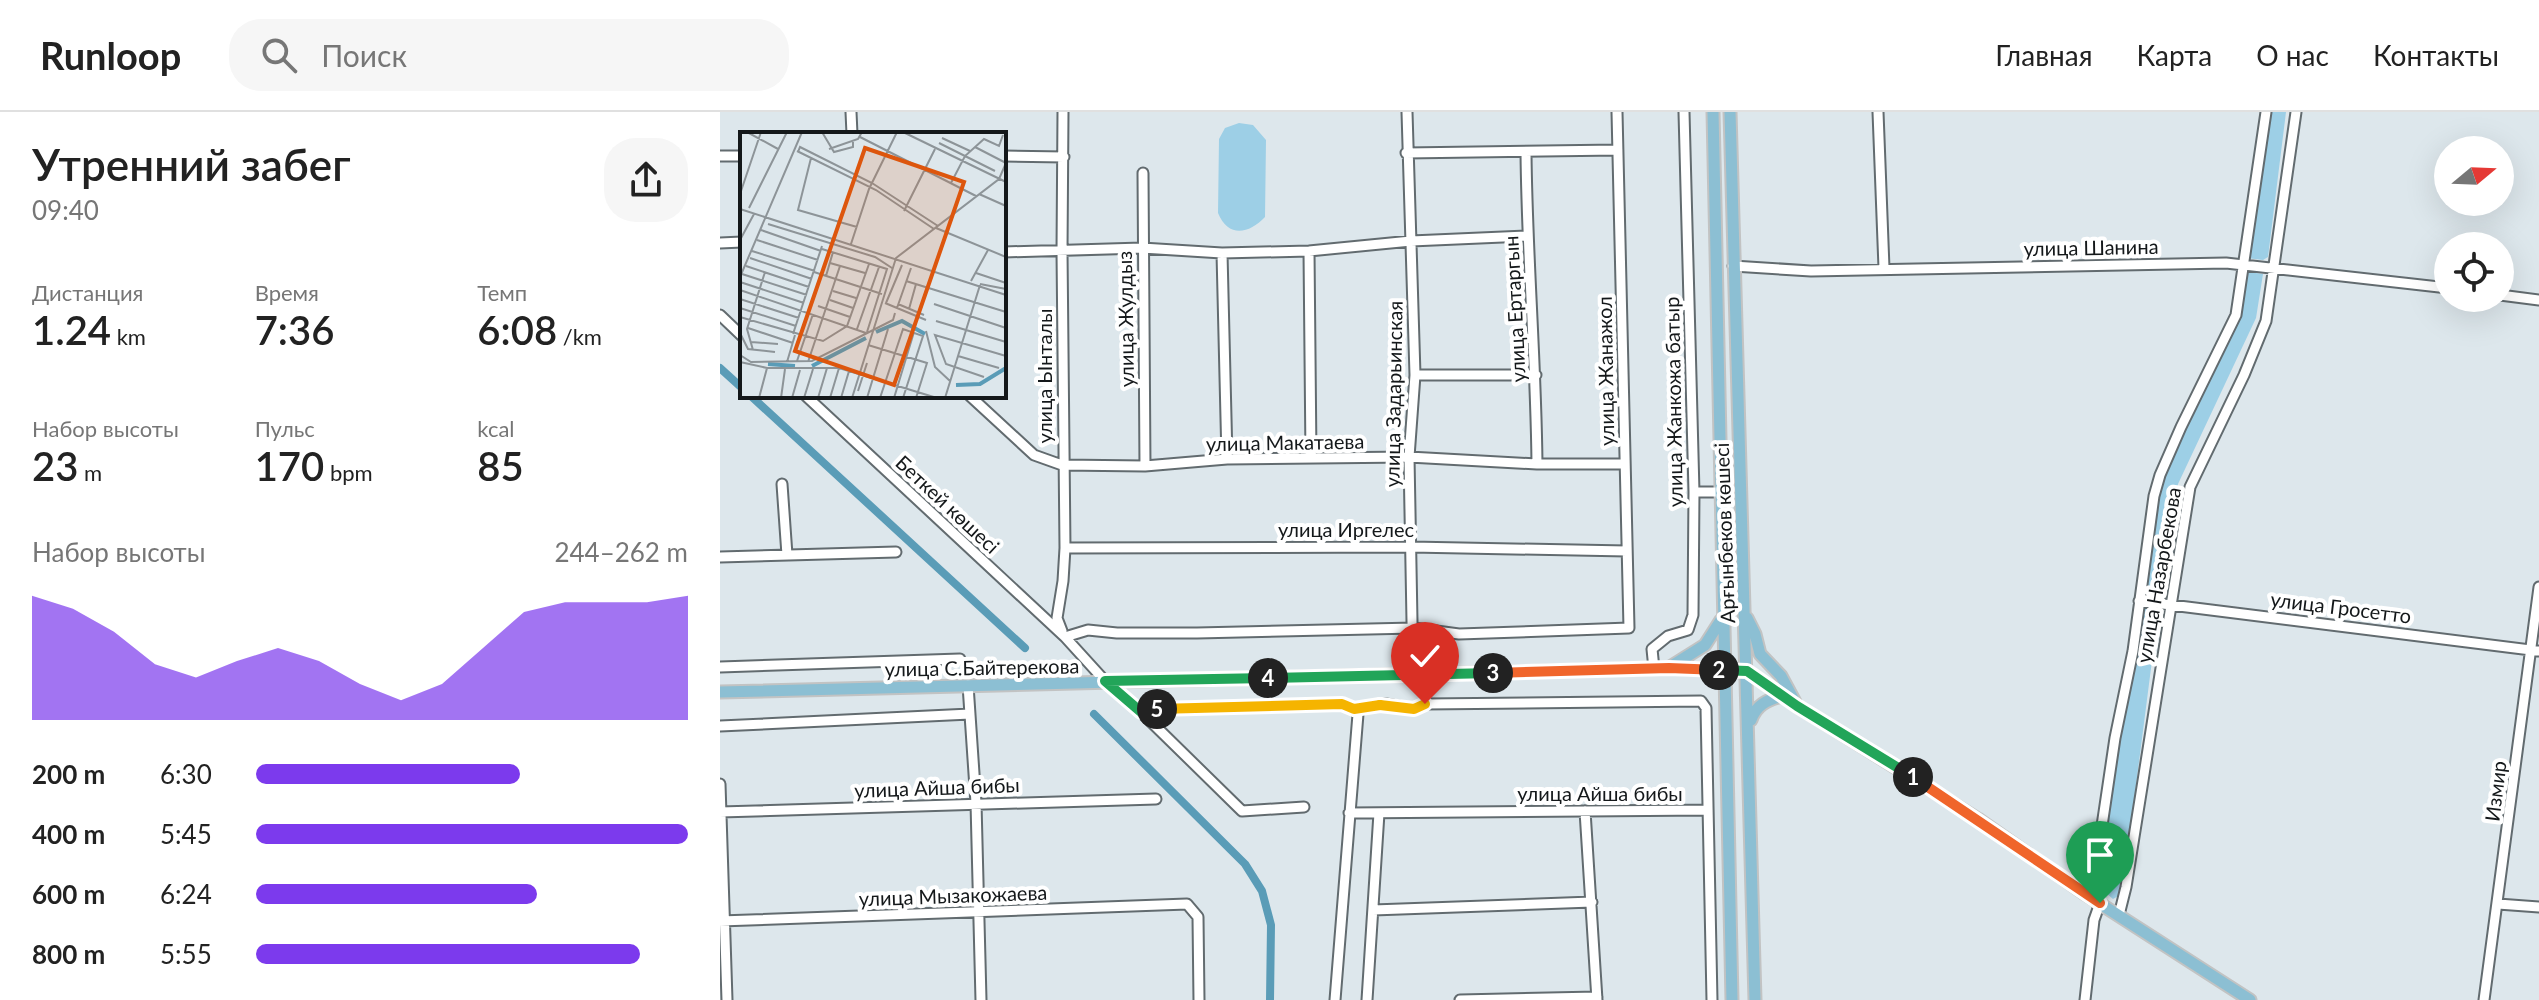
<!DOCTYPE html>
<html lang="ru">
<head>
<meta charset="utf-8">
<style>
  body { margin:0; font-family:Lato,sans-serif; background:#f6f6f6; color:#222; height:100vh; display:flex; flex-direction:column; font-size:30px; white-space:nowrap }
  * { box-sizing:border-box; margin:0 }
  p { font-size:26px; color:#767676 }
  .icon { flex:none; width:44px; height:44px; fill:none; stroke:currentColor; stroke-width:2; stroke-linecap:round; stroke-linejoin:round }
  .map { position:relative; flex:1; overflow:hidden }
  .drawer { display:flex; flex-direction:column; background:#fff; width:720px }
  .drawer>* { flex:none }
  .needle { width:52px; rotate:71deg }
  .tools { position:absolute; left:1714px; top:24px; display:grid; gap:16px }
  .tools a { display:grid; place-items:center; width:80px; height:80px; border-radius:50%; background:#fff; box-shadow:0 8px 32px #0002; font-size:40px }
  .pin { position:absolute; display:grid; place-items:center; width:68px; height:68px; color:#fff; margin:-82px -34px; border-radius:50% 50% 50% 0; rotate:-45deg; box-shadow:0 0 8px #0007 }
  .pin .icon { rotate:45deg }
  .km { position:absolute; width:40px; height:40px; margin:-20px; border-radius:50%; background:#222; color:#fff; font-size:22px; line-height:40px; text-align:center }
  .round { display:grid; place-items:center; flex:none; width:84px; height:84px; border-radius:32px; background:#f6f6f6 }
  .head { display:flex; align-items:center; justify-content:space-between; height:136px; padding:0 32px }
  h1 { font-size:44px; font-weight:600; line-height:60px }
  .metrics { display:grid; grid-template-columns:repeat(3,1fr); gap:12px; height:136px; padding:8px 32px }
  .metrics div { display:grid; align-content:center }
  .metrics b { font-size:40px; font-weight:600 }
  .metrics small { font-size:22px; font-weight:400 }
  .metrics p { font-size:22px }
  .chart { height:224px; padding:16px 32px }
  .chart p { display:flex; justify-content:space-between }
  .chart svg { width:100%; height:144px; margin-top:8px; fill:#7c3aed; opacity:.7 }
  ul { padding:0 32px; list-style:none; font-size:26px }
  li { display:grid; grid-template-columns:128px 96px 1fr; align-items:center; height:60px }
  li i { height:20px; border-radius:10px; background:#7c3aed }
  header { display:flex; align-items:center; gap:48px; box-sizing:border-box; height:112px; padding:0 40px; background:#fff; border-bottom:2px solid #e0e0e0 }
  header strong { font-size:38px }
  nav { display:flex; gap:44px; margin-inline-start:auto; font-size:28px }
  .search { width:560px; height:72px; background:#f6f6f6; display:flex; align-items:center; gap:20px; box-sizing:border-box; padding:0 28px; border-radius:32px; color:#767676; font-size:30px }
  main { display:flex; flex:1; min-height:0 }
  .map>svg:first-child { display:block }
  .green { fill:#9dcfe6 }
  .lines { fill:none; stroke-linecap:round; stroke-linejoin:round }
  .canal { stroke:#5a9cb7; stroke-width:8 }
  .minor-casing { stroke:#626b6f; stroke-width:13 }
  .major-casing { stroke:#c2c3c3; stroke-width:15 }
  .minor { stroke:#fff; stroke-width:9 }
  .major { stroke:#8cbfd3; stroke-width:11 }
  .split-1-casing { stroke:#fff; stroke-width:16 }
  .split-2-casing { stroke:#fff; stroke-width:16 }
  .split-3-casing { stroke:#fff; stroke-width:16 }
  .split-4-casing { stroke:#fff; stroke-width:16 }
  .split-5-casing { stroke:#fff; stroke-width:16 }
  .split-6-casing { stroke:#fff; stroke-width:16 }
  .split-7-casing { stroke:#fff; stroke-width:16 }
  .split-1 { stroke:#f0652b; stroke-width:10 }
  .split-2 { stroke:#22a559; stroke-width:10 }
  .split-3 { stroke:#f0652b; stroke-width:10 }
  .split-4 { stroke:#22a559; stroke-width:10 }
  .split-5 { stroke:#22a559; stroke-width:10 }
  .split-6 { stroke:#f5b400; stroke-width:10 }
  .split-7 { stroke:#f5b400; stroke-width:10 }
  .labels { text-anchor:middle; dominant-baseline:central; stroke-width:8; stroke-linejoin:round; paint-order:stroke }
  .street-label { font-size:20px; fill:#14181a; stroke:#fff }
  .inset-river { fill:none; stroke:#5a9cb7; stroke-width:4 }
  .inset-road { fill:none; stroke:#8d9498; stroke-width:2 }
  .view { fill:#dd560d; fill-opacity:0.15; stroke:#dd560d; stroke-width:4 }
  .inset-edge { fill:none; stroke:#14181a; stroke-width:4 }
</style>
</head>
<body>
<header>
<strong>Runloop</strong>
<div class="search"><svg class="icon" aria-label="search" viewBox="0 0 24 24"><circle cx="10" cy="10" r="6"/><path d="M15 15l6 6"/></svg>Поиск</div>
<nav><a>Главная</a><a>Карта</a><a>О нас</a><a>Контакты</a></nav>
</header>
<main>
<section class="drawer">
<div class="head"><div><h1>Утренний забег</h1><p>09:40</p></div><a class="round"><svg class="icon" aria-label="share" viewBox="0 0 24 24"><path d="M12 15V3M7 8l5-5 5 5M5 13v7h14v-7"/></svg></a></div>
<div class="metrics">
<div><p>Дистанция</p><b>1.24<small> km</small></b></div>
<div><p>Время</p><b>7:36</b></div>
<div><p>Темп</p><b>6:08<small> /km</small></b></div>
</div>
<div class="metrics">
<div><p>Набор высоты</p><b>23<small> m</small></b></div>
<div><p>Пульс</p><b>170<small> bpm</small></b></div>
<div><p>kcal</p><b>85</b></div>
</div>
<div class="chart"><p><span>Набор высоты</span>244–262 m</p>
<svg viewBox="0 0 160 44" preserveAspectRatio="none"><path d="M0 44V6L10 10L20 17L30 27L40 31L50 26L60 22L70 26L80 33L90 38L100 33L110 22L120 11L130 8L140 8L150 8L160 6V44z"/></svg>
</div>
<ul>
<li><b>200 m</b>6:30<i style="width:61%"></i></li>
<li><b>400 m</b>5:45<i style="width:100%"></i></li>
<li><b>600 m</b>6:24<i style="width:65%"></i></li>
<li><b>800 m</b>5:55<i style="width:89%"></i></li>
</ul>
</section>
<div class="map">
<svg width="1819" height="888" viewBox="0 0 1819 888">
  <rect width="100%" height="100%" fill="#dde7ec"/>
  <path class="green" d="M1542,0H1566L1548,145L1543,148L1527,146Z
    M519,11L533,13L546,28L545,105C529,122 508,126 498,101L499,27L505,16Z
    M1522,159L1543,162L1536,206L1458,372L1439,484L1422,482L1437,364L1516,206Z
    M1425,496L1436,497L1438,502L1402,782L1393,787L1381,777L1380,767L1417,499Z"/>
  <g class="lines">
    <path class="canal" d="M0,256L22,276
      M31,284L305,536
      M374,602L525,752L542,779L551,813L550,888"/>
    <g class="minor-casing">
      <path id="minor" d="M131,0L132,22
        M687,0L695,263L689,345L693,564
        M1158,0L1164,156
        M686,41L898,38
        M806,41C807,145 816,248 817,352
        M0,44H22
        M284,44L344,45
        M423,61L425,354
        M0,131L22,130
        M589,139L591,346
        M284,140L422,136L502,141L589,139L691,129L807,124
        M502,141L507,347
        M1013,154L1091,159L1506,151L1728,176
        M1780,183L1819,188
        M0,203L22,224
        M695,263H816
        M86,284L345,525L385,569L421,600L522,699L584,695
        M250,284L314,343L342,353L425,354L507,347L689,345L817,352H905
        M62,372L67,443
        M974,380H1001
        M345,436L691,435L907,439
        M0,445L176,440
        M1419,489L1819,539
        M342,519L337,506L343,469L345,436L342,139L343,0
        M345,525L368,518L397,521H477L694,516L739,522L909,516L897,0
        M0,555L240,547
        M934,557L932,537L948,524L968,518L973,503L974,380L964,0
        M248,573L256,691L261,888
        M634,597L666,592L694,597L705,592L981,589L986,596L992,888
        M421,600L447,596L622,592L634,597L638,602L615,888
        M0,614L250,602
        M0,672L7,888
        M865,699L877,888
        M0,700L436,687
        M629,701L988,698
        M1365,782L1375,761L1395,626L1413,539L1434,384L1440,363L1461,315L1516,203L1546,0
        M1778,792L1819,795
        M653,798L872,790
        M1399,803L1406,775L1470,375L1524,263L1546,209L1576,0
        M0,809L467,792L478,805L479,888
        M647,888L659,701
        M740,888L877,885
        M1365,888L1374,808L1380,791
        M1764,888L1819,475"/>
    </g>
    <g class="major-casing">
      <path id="major" d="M993,0L1012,888
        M1010,0L1035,888
        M1027,506L1035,522L1040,542L1061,564L1075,590
        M950,555L985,533L1001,508
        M0,580L949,556L1027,559L1077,594L1258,707L1365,782L1530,888
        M1031,608C1036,593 1047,588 1062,584"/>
    </g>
    <use href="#minor" class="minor"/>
    <use href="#major" class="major"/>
  </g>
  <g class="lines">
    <g class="split-1-casing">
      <path id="split-1" d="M1193,665L1380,791"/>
    </g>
    <g class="split-2-casing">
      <path id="split-2" d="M999,558L1027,559L1077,594L1193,665"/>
    </g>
    <g class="split-3-casing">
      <path id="split-3" d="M773,561L949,556L999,558"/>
    </g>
    <g class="split-4-casing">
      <path id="split-4" d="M548,566L773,561"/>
    </g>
    <g class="split-5-casing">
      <path id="split-5" d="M437,597L421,600L385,569L548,566"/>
    </g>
    <g class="split-6-casing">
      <path id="split-6" d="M437,597L622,592L634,597L660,593"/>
    </g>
    <g class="split-7-casing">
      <path id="split-7" d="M660,593L694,597L705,592"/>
    </g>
    <use href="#split-1" class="split-1"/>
    <use href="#split-2" class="split-2"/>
    <use href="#split-3" class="split-3"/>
    <use href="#split-4" class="split-4"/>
    <use href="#split-5" class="split-5"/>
    <use href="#split-6" class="split-6"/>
    <use href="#split-7" class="split-7"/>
  </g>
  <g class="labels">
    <g class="street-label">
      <text transform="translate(1371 135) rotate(-1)">улица Шанина</text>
      <text transform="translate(794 197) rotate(-93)">улица Ертаргын</text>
      <text transform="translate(405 207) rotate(-91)">улица Жулдыз</text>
      <text transform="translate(885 259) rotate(-91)">улица Жанажол</text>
      <text transform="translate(324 264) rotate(-90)">улица Ынталы</text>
      <text transform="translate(673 282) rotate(-89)">улица Задарьинская</text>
      <text transform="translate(953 290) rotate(-91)">улица Жанкожа батыр</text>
      <text transform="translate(565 330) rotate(-1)">улица Макатаева</text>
      <text transform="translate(228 392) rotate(43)">Беткей көшесі</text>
      <text x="626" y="417">улица Иргелес</text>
      <text transform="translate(1004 421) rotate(-92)">Арғынбеков көшесі</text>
      <text transform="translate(1438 463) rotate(-80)">улица Назарбекова</text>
      <text transform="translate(1621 495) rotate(7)">улица Гросетто</text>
      <text transform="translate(262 555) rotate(-1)">улица С.Байтерекова</text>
      <text transform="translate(217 675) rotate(-2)">улица Айша бибы</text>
      <text transform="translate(1775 679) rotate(-83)">Измир</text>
      <text x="880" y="681">улица Айша бибы</text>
      <text transform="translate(233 783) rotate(-2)">улица Мызакожаева</text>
    </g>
  </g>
  <g transform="translate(20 20)">
    <rect width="266" height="266" fill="#dde7ec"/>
    <path class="inset-river" d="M136,200L162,189L185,202M28,232L55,234M72,234L126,206M216,253L240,252L266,236"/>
    <path class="inset-road" d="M7,0L38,17M82,0L94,20L113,15V10M163,0L266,50M120,5L236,64M202,6L230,19M199,11L255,39M235,15L266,31M89,17L118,7L122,0M57,19L136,58L194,97M58,20L60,15L132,51L198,94M71,26L58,78L117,95M211,51L225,24L244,7L259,14L263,3M0,62L21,0M239,62L266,74M9,76L47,0M0,77L266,163M164,79L195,17M28,92L135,125L152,136M196,96L266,125M21,98L81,119M0,108L14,82M17,108L78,128M111,112L129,57L157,0M82,117L147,137L127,200M12,119L75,139M10,126L72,147M90,131L125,141M6,134L69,155M74,140L142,162M236,141L266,151M2,142L67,163M86,144L93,120M0,145L62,0M166,149L266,180M231,149L248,118M0,150L64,171M240,152L266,157M0,158L126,201M93,159L116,166M0,167L59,186M90,168L113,176M145,171L186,188M146,171L162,133M158,172L184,183M194,172L266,196M78,174L110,185M0,176L56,194M157,176L171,136M169,177L176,152M179,181L187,155M0,185L83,209L107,194L129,132M196,189L266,210M8,196L53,211M117,197L139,135M186,199L195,235L210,249M0,201L8,217L35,220M53,202L82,114M11,210L38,212M128,213L187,231L176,266M13,218L7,197L25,140M0,223L11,230L72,229L153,188L155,181M218,224L259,236M57,229L73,182M0,230L27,236H99L197,266M47,230L55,203M68,230L100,134M244,245L206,232L195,203L266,224M118,259L127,231M19,266L27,236M41,266L45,237M52,266L60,238M64,266L73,237M78,266L87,236M90,266L99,236M101,266L109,239M112,266L156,126L259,47L266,31M127,266L148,197M140,266L163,197L183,204L163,266M154,266L174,200M205,266L240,153"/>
    <path class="view" d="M125,16L224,50L154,253L55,219Z"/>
    <rect width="266" height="266" class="inset-edge"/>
  </g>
</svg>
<div class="tools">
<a><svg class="needle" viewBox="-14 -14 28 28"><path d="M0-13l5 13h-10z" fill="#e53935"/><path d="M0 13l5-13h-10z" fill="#767676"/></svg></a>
<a><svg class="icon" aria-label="locate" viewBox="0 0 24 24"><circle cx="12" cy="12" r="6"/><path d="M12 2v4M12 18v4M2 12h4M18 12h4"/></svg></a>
</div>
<div class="pin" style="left:1380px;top:791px;background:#1e9e55"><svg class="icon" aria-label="arrive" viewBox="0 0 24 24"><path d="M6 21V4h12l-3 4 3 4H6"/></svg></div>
<div class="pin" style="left:705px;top:592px;background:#d93025"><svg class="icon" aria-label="check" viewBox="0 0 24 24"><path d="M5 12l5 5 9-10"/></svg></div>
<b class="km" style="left:1193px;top:665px">1</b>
<b class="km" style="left:999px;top:558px">2</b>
<b class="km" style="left:773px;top:561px">3</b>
<b class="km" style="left:548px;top:566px">4</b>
<b class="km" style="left:437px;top:597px">5</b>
</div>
</main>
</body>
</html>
